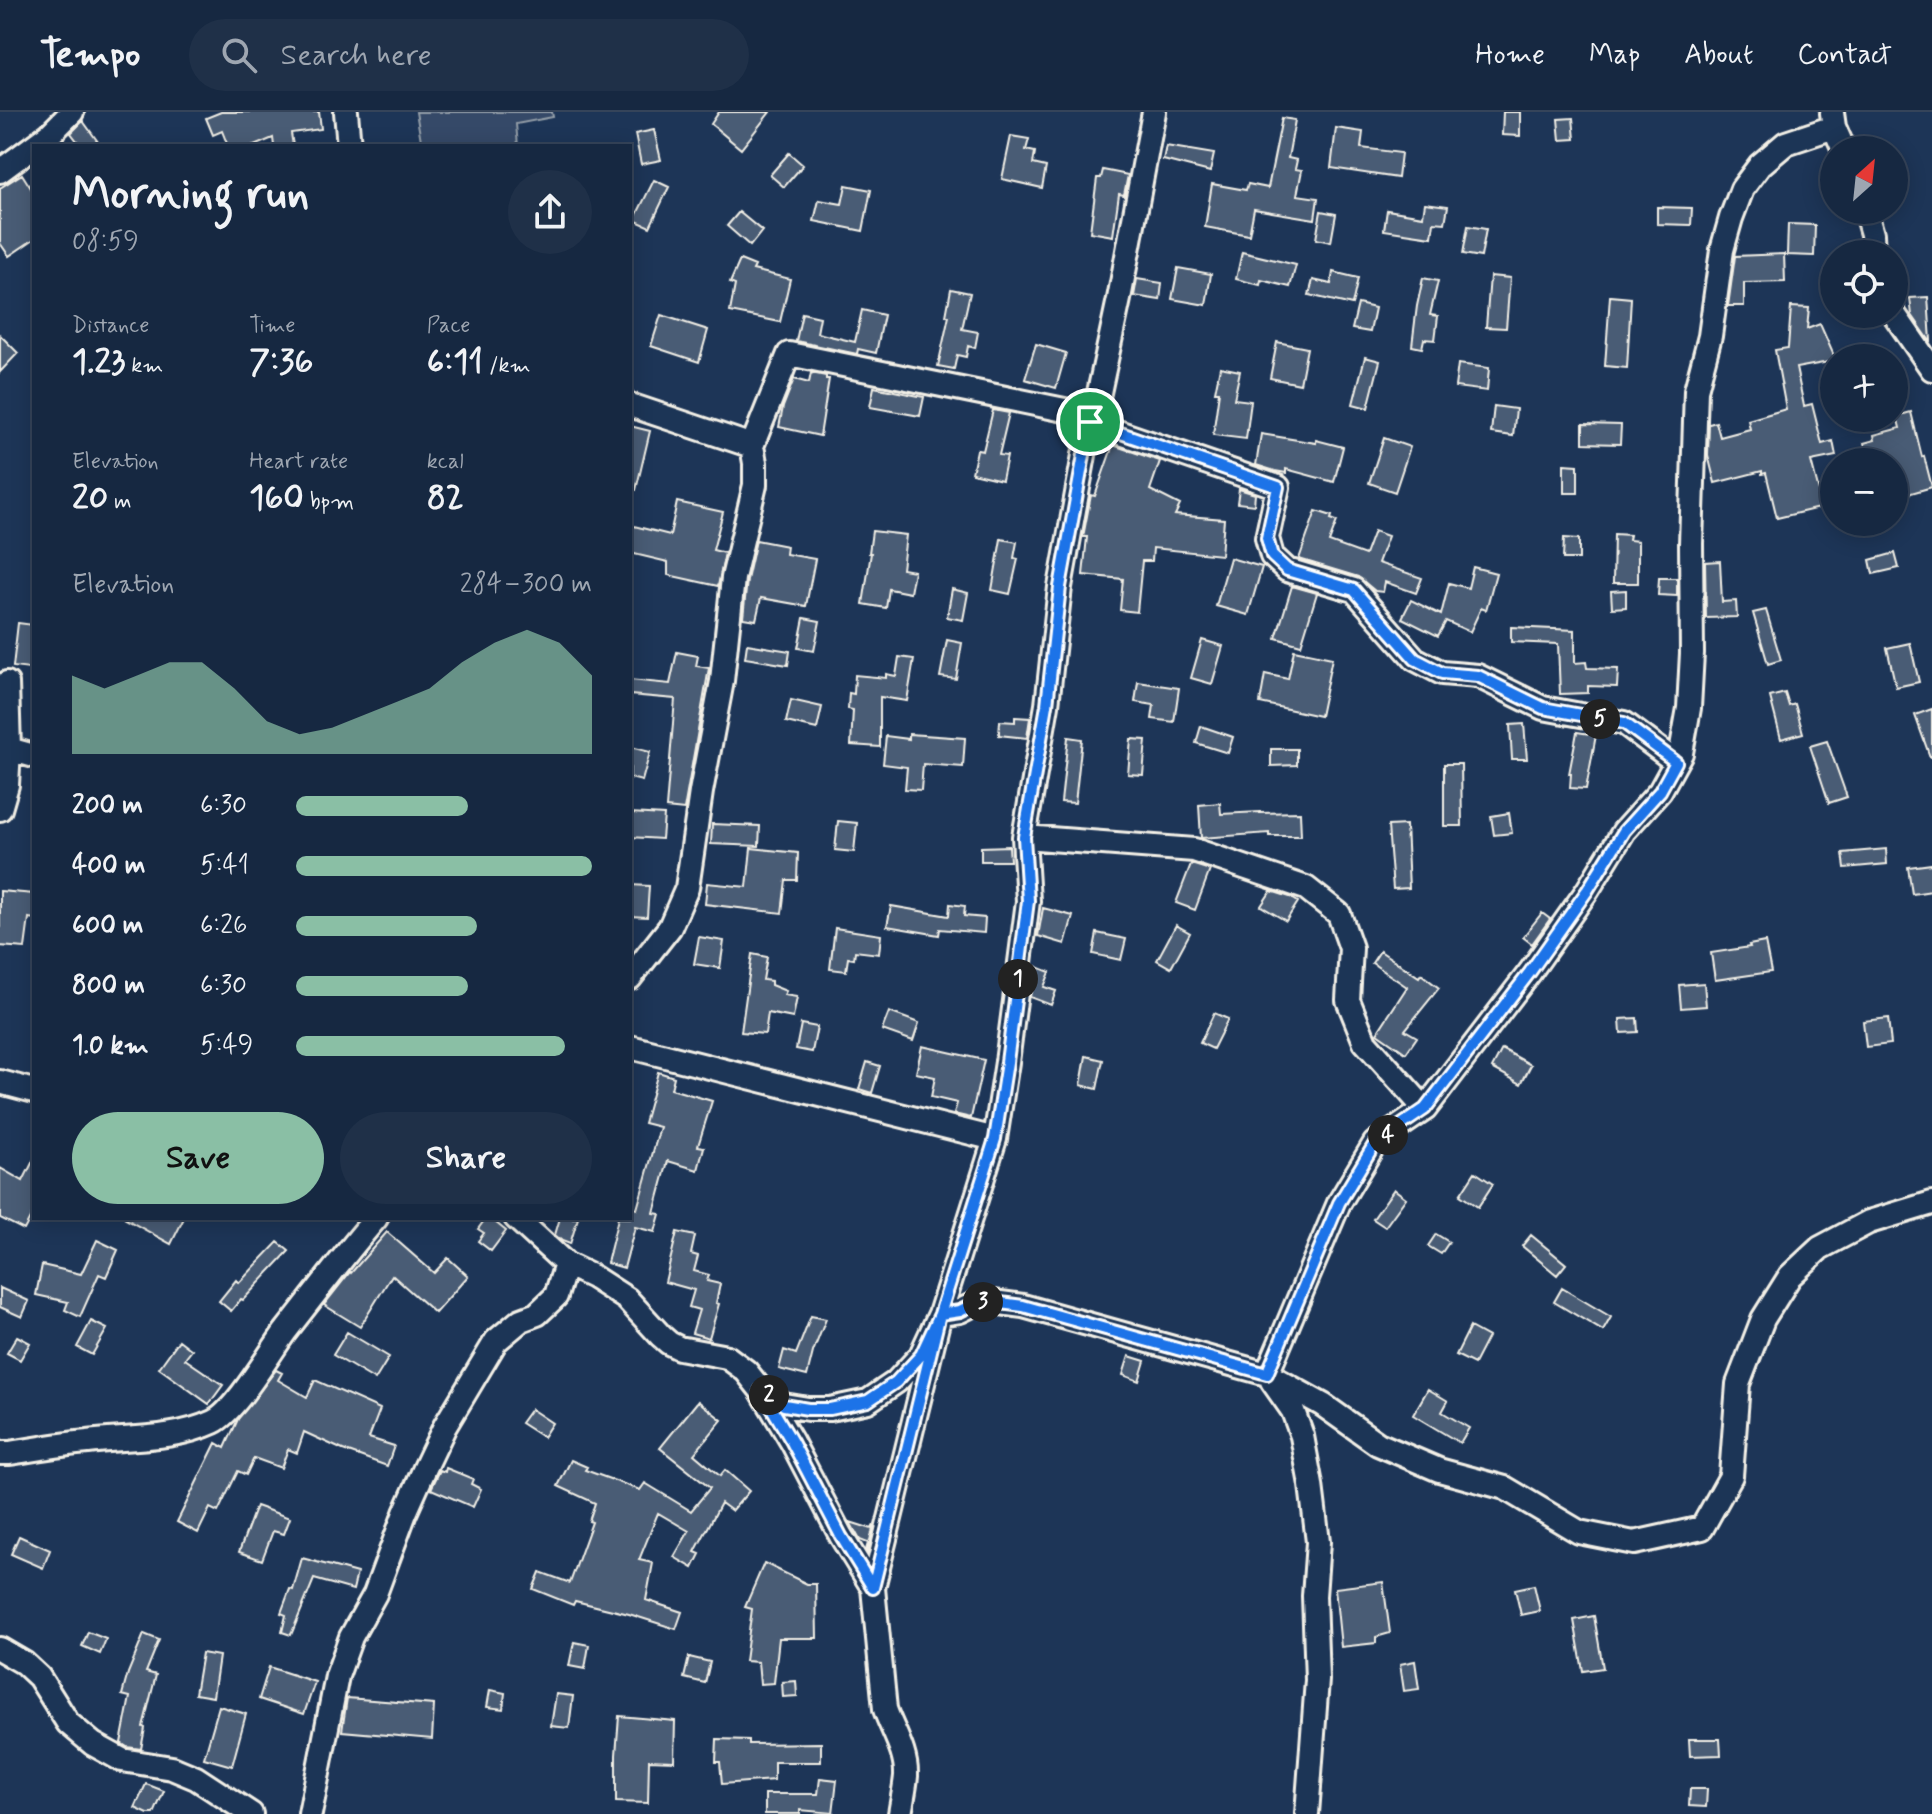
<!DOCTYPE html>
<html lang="en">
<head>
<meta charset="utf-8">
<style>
  body { margin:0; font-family:Mynerve,sans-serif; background:#1f3048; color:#f1f3f6; height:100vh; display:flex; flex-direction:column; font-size:30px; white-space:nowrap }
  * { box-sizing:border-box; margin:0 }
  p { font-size:26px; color:#9ea6b1 }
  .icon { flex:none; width:44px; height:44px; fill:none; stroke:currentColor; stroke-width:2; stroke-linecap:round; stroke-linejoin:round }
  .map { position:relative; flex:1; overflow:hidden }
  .side { position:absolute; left:32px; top:32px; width:600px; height:1076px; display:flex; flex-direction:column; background:#162841; border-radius:0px; box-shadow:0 4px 20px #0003,0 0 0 2px #35445a }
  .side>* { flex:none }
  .needle { width:52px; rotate:27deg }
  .controls { position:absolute; left:1820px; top:24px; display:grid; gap:16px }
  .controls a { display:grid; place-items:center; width:88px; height:88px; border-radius:50%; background:#162841; box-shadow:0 4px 20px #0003,0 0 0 2px #35445a; font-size:40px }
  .pin { position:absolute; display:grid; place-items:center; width:68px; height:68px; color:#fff; margin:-34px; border:4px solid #fff; border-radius:50%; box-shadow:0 2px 8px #0007 }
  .km { position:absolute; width:40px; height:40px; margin:-20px; border-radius:50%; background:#222; color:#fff; font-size:22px; line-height:40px; text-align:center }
  .round { display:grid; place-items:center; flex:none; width:84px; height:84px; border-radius:42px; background:#1f3048 }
  .head { display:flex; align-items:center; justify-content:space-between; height:136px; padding:0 40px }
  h1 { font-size:44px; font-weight:800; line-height:60px }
  .stats { display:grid; grid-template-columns:repeat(3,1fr); gap:12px; height:136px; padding:8px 40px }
  .stats div { display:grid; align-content:center }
  .stats b { font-size:34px; font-weight:800 }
  .stats small { font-size:22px; font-weight:400 }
  .stats p { font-size:22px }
  .chart { height:224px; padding:16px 40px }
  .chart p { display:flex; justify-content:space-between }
  .chart svg { width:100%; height:144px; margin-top:8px; fill:#8abfa5; opacity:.7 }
  .action { display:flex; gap:16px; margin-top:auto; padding:16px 40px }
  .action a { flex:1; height:92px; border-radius:48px; background:#8abfa5; color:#111; font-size:32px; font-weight:800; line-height:92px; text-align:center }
  .action a+a { background:#1f3048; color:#f1f3f6 }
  ul { padding:0 40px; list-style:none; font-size:26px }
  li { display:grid; grid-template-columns:128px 96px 1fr; align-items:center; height:60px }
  li i { height:20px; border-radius:10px; background:#8abfa5 }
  header { display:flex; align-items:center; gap:48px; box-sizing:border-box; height:112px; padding:0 40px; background:#162841; border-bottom:2px solid #35445a }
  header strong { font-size:38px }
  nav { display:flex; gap:44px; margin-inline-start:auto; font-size:28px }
  .search { width:560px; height:72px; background:#1f3048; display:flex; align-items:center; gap:20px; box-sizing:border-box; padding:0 28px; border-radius:44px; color:#9ea6b1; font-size:30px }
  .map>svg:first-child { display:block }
  .green { fill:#354a67; stroke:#949ea8; stroke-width:2 }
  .building { fill:#485b74; stroke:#f4f1e8; stroke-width:2 }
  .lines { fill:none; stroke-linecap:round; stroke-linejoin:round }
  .minor-casing { stroke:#f4f1e8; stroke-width:28 }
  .minor { stroke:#1d3557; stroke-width:22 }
  .route-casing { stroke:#fff; stroke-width:16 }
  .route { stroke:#1a73e8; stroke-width:10 }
</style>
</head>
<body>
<header>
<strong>Tempo</strong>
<div class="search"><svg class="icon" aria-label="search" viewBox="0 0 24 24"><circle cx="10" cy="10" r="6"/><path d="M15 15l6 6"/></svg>Search here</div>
<nav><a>Home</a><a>Map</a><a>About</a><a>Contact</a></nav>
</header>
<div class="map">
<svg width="1932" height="1702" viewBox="0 0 1932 1702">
  <rect width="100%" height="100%" fill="#1d3557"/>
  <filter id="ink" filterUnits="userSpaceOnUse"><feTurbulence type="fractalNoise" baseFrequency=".0125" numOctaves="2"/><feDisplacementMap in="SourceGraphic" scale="16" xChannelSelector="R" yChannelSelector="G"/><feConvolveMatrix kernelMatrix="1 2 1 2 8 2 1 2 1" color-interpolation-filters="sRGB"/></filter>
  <g filter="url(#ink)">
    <path class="green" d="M416,0H552L553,5L516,12L518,34H422Z"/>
    <path class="building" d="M221,0H319L321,17L291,21L293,34H274L273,26L254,34H228L222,19L213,23L206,6Z
      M719,0H770L741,37L711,12Z
      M1503,0H1520V24L1502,23Z
      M1282,6L1295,8L1288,46L1297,48L1295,57L1302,58L1297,83L1318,86L1315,107L1254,97L1249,123L1205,115L1212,72L1246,78L1248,72L1268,76Z
      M1573,6L1575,27L1560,28L1558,7Z
      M83,9L101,34H81L71,21Z
      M1336,16L1363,20L1361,36L1401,41L1398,66L1331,56Z
      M654,18L661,48L641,52L635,22Z
      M1011,24L1029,27L1026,38L1035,40L1033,52L1046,55L1042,76L1002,67Z
      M1166,34L1214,42L1210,60L1163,48Z
      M789,41L803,53L784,75L770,63Z
      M1103,58L1128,63L1124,83L1119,82L1113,124L1090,120L1097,66H1101Z
      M22,62L34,81V127L9,144L0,131V76Z
      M654,68L669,75L650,115L634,108Z
      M846,73L871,78L863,119L814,109L819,88L842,92Z
      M1425,91L1448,94L1445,111L1434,110L1432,125L1384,118L1387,98L1423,104Z
      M1657,95L1692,96L1691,113L1657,112Z
      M1321,99L1336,102L1331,130L1316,127Z
      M739,100L762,119L750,134L727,114Z
      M1788,112L1815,113L1814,144L1787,143Z
      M1468,114L1486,117L1481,145L1463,142Z
      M1242,140L1296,153L1290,175L1261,168L1260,173L1236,167Z
      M1784,142L1785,170L1744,171V194H1728L1735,144Z
      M740,148L755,154L753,158L790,167L780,210L730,200L735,173L730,171Z
      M1178,156L1211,162L1206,193L1172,187Z
      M1333,160L1358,166L1352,193L1309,183L1313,168L1331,172Z
      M1490,164L1510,166L1506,216L1486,215Z
      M1423,166L1438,169L1430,203L1438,204L1435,228L1424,227L1422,236L1412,234L1417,194Z
      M1137,167L1162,171L1160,188L1134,184Z
      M951,177L970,181L962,217L978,220L975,236L968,234L966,245L957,243L954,257L938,254L949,204H946Z
      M1610,184L1631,186L1627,256L1605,254Z
      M1928,185L1931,229H1930L1912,203L1910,186Z
      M1358,192L1375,196L1370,220L1352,217Z
      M1791,195L1809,196L1807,217L1820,212L1835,246L1834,249L1796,256L1804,294L1812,292L1822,332L1833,329L1836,344L1811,349L1823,395L1777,406L1766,361L1762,362V359L1715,371L1708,343L1709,312L1716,310L1720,325L1750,317L1748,308L1786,297L1775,238L1788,236Z
      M862,198L884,203L876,241L858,237L857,242L796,229L802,201L820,205L817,221L855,230Z
      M661,203L708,218L699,250L651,234Z
      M0,223L18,241L0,260Z
      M1277,230L1307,236L1300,272L1270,266Z
      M1036,232L1066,241L1056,276L1025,267Z
      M1365,245L1380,249L1368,296L1353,292Z
      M1458,252L1489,256L1487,279L1455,275Z
      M1220,255L1240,259L1234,287L1251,289L1246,327L1213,323L1219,280H1215Z
      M811,261L826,264V267H829L820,324L779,315L783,295L794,267L809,271Z
      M874,275L924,285L920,304L870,295Z
      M1494,294L1516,297L1513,324L1491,321Z
      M993,298L1009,301L999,343L1007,344L1002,368L972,361L977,338L983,339Z
      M1911,300L1922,345L1924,344L1932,375L1894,386V350H1871L1864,331L1875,328L1874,323L1900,316L1897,304Z
      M1583,312L1621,313L1620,332L1583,331Z
      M630,314L650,319L636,378H630Z
      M1261,322L1316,331V328L1343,335L1334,370L1286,357V361L1275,359L1256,353Z
      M1384,326L1410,335L1395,380L1369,371Z
      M1113,333L1160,349L1150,378L1180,393L1175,403L1224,407L1221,443L1153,436L1152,449H1142L1137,500L1120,498L1123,467L1083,463L1087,425H1083L1091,383L1095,384Z
      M1564,352L1578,353V381H1564Z
      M1239,377L1255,382L1254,393L1237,391Z
      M677,390L723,400L713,438L725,441L718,474L668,463V450L630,441V413L670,423Z
      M1316,399L1332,404L1331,407L1337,409L1329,430L1365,443L1374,419L1388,424L1378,451L1422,466L1416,481L1385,470L1383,480L1375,479L1358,465L1299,447Z
      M872,419L906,423L902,457L914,459L910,481L889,477L886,496L863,492L871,441H869Z
      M1614,422L1630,423L1629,428L1638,429V471H1613Z
      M1564,426L1579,427V447H1563Z
      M1001,427L1017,430L1014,446L1018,447L1010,482L992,478Z
      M756,428L787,434L786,442L815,447L806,494L761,486L756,508L743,506L747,468Z
      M1895,441L1899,456L1873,462L1870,448Z
      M1230,446L1262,455L1248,503L1216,494Z
      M1720,449L1722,490L1736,489L1737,505L1706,506L1705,450Z
      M1473,455L1496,461L1486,498L1481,496L1470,520L1446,509L1438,524L1402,506L1411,488L1441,503L1449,471L1468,476Z
      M1659,466H1677V484L1658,483Z
      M1292,474L1317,481L1301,533L1276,526Z
      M952,477L968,481L963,508L947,505Z
      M1626,478V495L1612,496L1611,479Z
      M1766,498L1781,548L1768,552L1753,501Z
      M804,506L820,509L814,539L798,536Z
      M18,511L34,513L29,557L13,555Z
      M1511,515L1575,518V551L1586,550L1587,556L1618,557L1617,575L1588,574V581L1560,582L1558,532L1511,530Z
      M947,528L962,531L956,567L940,565Z
      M1202,528L1223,534L1212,572L1191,566Z
      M1910,531L1919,570L1896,575L1887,536Z
      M747,532L790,539L788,553L745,546Z
      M1294,538L1332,546L1320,604L1260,591L1265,562L1288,567Z
      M677,540L698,544L696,554L709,556L684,698L666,696L675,587L630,583V568L670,572Z
      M899,545L914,547L907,589L880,585V635L851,633L853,598L848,597L849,581L854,582L855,563L886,566V562L896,564Z
      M1138,570L1179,576L1174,610L1152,607L1154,593L1135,590Z
      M1785,581L1789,594L1795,592L1803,621L1781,627L1770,585Z
      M791,588L822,595L817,617L786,610Z
      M1932,597V645H1930L1915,603Z
      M1015,605L1030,606L1027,626L999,623L1000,609L1015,610Z
      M1524,612L1527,647H1512L1510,613Z
      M1201,614L1233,625L1228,641L1196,631Z
      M1577,620L1596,623L1586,677L1570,676L1571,662H1569Z
      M909,622L965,626L963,655L923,652L921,678L905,677L907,655L883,652L886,624L909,627Z
      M1068,625L1082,627L1075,691L1061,690Z
      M1131,627L1146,628L1143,663L1128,662Z
      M1827,629L1847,685L1829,691L1810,634Z
      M630,635L650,640L642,669L630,666Z
      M1271,637H1297V653L1271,654Z
      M1444,652H1461L1462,714H1444Z
      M1220,691L1221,702L1260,700V701L1300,700L1301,724H1269V721L1201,726L1199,693Z
      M630,701L664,703L662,727L630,725Z
      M1509,701L1512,721L1494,723L1491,704Z
      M838,709L857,711L854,740L835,738Z
      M712,712L760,714L759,734L711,732Z
      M1406,713L1409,776L1393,777L1388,714Z
      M1009,734L1010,749H981V735Z
      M751,736L798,741L797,768H786L782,801L705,792L707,771L747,775Z
      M1886,737L1887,752L1845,756L1843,741Z
      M1191,752L1210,758L1195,798L1176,791Z
      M1932,752V779L1912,782L1908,755Z
      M630,773L649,774L647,805L630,804Z
      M0,779L34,782V807L29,806L25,836L0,834Z
      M1271,779L1290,785L1298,790L1286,809L1261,794Z
      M950,792L965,794L964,804L985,806L984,821L940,817L939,823L887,814L891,794L949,804Z
      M1043,796L1073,804L1065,832L1038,824Z
      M1542,801L1550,807L1532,832L1523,825Z
      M1176,813L1190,821L1171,856L1157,848Z
      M835,816L881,823L879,842L855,839L854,847L848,846L846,859L830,857Z
      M1097,821L1126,827L1121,848L1093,842Z
      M699,825L724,829L720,856L694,852Z
      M1765,830L1771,860L1715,868L1711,841L1750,835L1749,833Z
      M1380,839L1419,865L1421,862L1439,876L1405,918L1417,925L1406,941L1377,921L1407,875L1372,851Z
      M752,842L767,845L763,868L771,869V873L786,879L784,883L797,885L793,906L768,901L765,922L741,920Z
      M1035,854L1050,860L1044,875L1056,879L1051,893L1030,885Z
      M1704,871L1706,894L1681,896L1679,873Z
      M889,900L919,911L913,929L882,918Z
      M1214,901L1228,907L1213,937L1200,931Z
      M1637,906L1638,920L1621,921L1620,907Z
      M1888,906L1891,932L1866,935L1863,909Z
      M801,912L817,915L812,940L796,937Z
      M922,934L984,948L971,1006L954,1002L957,991L931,985L935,965L916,961Z
      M1502,937L1531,953L1521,972L1492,956Z
      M1086,944L1103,948L1097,977L1081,973Z
      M867,950L880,954L872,981L859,977Z
      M658,960L674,965L671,977L712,989L698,1034L704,1035L698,1058L668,1049L654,1101L660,1102L655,1120L635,1115L624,1156L607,1151L618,1106H630V1095L637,1097L660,1015L644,1011Z
      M34,1047V1099L24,1118L0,1106V1056L23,1069Z
      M1475,1060L1493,1072L1478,1095L1460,1083Z
      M1394,1077L1406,1086L1385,1115L1373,1107Z
      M124,1106H184L171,1132Z
      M486,1106H490L506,1119L491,1139L478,1129L484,1121L478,1117Z
      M560,1106H578L570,1132L562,1129L555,1123Z
      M387,1120L434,1161L448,1146L468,1164L435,1201L392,1163L360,1215L324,1193L350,1160L351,1161Z
      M677,1120L695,1124L691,1142L698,1144L694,1159L709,1163L707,1169L720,1172L716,1191L719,1192L709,1226L692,1221L699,1198L689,1195L694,1178L665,1170Z
      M1436,1122L1449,1130L1441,1142L1428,1134Z
      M1531,1123L1566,1152L1557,1163L1522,1134Z
      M97,1128L118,1138L106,1165L99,1162L80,1205L65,1198L68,1190L36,1183L42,1153L81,1162Z
      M278,1130L289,1139L243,1188L241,1187L231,1199L219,1189L236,1168L239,1171Z
      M0,1176L29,1189L22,1205L0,1195Z
      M1562,1176L1611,1205L1603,1219L1554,1190Z
      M811,1204L826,1207L813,1240L807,1264L779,1257L784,1238L796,1242Z
      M91,1209L107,1217L92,1243L77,1235Z
      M1470,1215L1488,1225L1474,1252L1456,1243Z
      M347,1220L389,1245L375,1268L333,1243Z
      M17,1224L30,1231L20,1248L7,1241Z
      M179,1228L192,1238L185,1247L223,1273L209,1292L159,1256Z
      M1129,1244L1145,1249L1139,1269L1123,1263Z
      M276,1258L282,1261L278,1268L307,1285L315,1268L380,1297L369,1326L394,1334L387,1354L343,1338L304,1320L297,1341L288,1337L281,1356L254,1346L246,1363L238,1359L218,1400L210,1396L198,1421L177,1410L216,1331L225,1336L238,1307Z
      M1428,1277L1448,1289L1442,1300L1469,1316L1460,1331L1413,1303Z
      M698,1289L722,1308L694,1342L720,1364L725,1358L749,1379L732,1399L721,1391L695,1440L700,1442L693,1456L674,1445L689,1419L658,1401L639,1448L653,1451L646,1488L682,1500L676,1517L629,1502L575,1489L573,1493L533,1477L540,1460L570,1471L592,1410L589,1409L595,1391L558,1374L571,1348L587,1355L585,1358L640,1378L645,1371L691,1399L710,1376L660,1336Z
      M531,1297L552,1311L543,1325L521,1311Z
      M446,1356L473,1367L471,1372L481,1377L473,1395L431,1377L440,1358L445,1360Z
      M256,1394L290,1406L284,1422L273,1419L262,1448L239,1440Z
      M850,1410L872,1417L874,1413L867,1440L866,1438L868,1431L860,1428Z
      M19,1424L50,1438L43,1456L11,1442Z
      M302,1446L357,1461L353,1478L314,1467L291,1523L282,1520L286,1503L281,1501L290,1477L293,1478Z
      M764,1451L807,1472H816L817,1526H779L774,1571L760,1572L758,1550L745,1549L752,1497L745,1495Z
      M1383,1470L1390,1521L1376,1525V1531L1341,1535L1335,1476Z
      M1534,1473L1540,1499L1521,1503L1515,1477Z
      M1594,1504L1603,1556L1583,1559L1574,1508Z
      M88,1520L106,1527L100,1542L82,1534Z
      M144,1522L159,1528L146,1560L156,1563L143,1615L145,1616L141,1637L127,1635L121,1631L130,1585L122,1583L128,1561Z
      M574,1530L589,1533L585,1557L569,1554Z
      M202,1541L219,1544L213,1585L195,1582Z
      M689,1545L710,1550L705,1571L684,1566Z
      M1415,1549L1419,1577L1404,1579L1400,1552Z
      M269,1555L315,1570L304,1602L259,1587Z
      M796,1569L797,1584L783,1585L782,1570Z
      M490,1578L505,1581L503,1597L487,1595Z
      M556,1582L573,1584L569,1616L551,1614Z
      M347,1586L434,1593L432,1627L342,1619Z
      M219,1594L246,1602L232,1654L204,1646Z
      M619,1604L675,1609L674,1649L649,1648L648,1691L616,1690V1643Z
      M717,1627L749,1628V1632L821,1631V1650H774V1668L722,1672L720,1650H716Z
      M1689,1627H1720L1721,1643L1690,1644Z
      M820,1666L837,1668L833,1701L800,1698V1702H765V1682H818Z
      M146,1672L164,1679L154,1702H148L135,1696Z
      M1690,1677H1707L1706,1695L1689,1694Z"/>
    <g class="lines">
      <g class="minor-casing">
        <path id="minor" d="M346,0L349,34
          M1832,1L1834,15L1844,38
          M0,59L50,22L72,0
          M1865,98L1872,122L1873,142
          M1894,202L1932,257
          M630,293L752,334L789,242L1094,304L1115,319L1278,375L1267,426L1272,444L1287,458L1354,478L1415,547L1442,561L1478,564L1543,596L1624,611L1676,650
          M9,637L34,644
          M0,697L7,673L9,637L7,571
          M1024,725L1194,738L1306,776L1339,802L1351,836L1348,888L1365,930L1425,997
          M630,866L670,815L687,776L701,680L722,569L733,466L755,373V351L752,334
          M630,935L995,1027
          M0,970L34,979
          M516,1106L566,1152L593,1165L627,1187L661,1224L669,1231L679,1236L727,1245L746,1259L761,1278L792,1330L841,1424L873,1476
          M1267,1262L1339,1091L1375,1031L1425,997L1530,860L1587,779L1624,719L1660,679L1681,641L1689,596L1692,541L1691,432L1696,278L1710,224L1722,138L1731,106L1742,77L1760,53L1786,31L1834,15
          M1272,1269L1293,1299L1302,1324L1311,1373L1318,1430L1314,1484L1317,1568L1307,1702
          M761,1278L784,1293L808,1297H830L868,1289L896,1270L921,1243L940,1202L960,1199L978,1190H993L1023,1194L1267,1262L1323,1293L1378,1332L1439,1358L1505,1376L1579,1420L1634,1431L1702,1416L1731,1364L1738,1272L1763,1207L1790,1164L1820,1136L1869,1110L1932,1091
          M0,1341H10C36,1337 62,1332 88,1330C129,1325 174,1328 213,1310C235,1300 269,1242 285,1220C315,1182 344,1143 376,1106
          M0,1537L24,1551L39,1565L68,1611L93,1632L122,1648L172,1656L196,1666L251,1702
          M310,1702L337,1564L351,1525L375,1482L405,1401L425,1356L445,1314L496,1229L521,1208L537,1202L556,1184L566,1152
          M900,1702C902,1689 905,1676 906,1664C907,1640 892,1618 885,1597L873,1476L940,1202L995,1027L1007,950L1028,789L1024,725L1047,593L1060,475L1090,310L1094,304L1119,187L1154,0"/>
      </g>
      <use href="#minor" class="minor"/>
    </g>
  </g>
  <g class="lines" filter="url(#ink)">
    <g class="route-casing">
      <path id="route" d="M1090,310L1060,475L1047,593L1024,725L1028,789L1007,950L995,1027L940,1202L921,1243L896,1270L868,1289L830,1297H808L784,1293L761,1278L792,1330L841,1424L873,1476L940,1202L960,1199L978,1190H993L1023,1194L1267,1262L1339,1091L1375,1031L1425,997L1530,860L1587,779L1624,719L1660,679L1676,650L1624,611L1543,596L1478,564L1442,561L1415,547L1354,478L1287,458L1272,444L1267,426L1278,375L1115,319L1094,304L1090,310"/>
    </g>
    <use href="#route" class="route"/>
  </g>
</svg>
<div class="controls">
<a><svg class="needle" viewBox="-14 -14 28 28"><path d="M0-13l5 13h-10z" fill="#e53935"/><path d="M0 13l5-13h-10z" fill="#9ea6b1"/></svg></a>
<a><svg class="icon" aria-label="locate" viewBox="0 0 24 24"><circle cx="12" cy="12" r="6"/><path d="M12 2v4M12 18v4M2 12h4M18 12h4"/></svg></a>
<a>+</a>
<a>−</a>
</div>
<div class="pin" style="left:1090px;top:310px;background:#1e9e55"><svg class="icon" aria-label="arrive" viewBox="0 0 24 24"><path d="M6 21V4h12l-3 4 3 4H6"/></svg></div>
<b class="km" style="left:1018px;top:867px">1</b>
<b class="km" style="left:769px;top:1283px">2</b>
<b class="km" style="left:983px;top:1190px">3</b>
<b class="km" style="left:1388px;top:1023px">4</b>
<b class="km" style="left:1600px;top:607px">5</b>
<section class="side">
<div class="head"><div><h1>Morning run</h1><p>08:59</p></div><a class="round"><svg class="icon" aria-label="share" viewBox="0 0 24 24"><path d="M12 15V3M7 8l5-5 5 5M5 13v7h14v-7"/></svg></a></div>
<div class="stats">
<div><p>Distance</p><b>1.23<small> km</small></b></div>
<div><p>Time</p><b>7:36</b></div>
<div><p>Pace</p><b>6:11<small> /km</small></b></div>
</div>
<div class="stats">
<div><p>Elevation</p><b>20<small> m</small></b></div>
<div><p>Heart rate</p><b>160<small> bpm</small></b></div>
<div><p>kcal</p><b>82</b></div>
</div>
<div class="chart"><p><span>Elevation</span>284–300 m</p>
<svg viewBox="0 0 160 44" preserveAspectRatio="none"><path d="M0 44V20L10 24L20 20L30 16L40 16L50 24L60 34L70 38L80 36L90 32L100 28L110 24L120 16L130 10L140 6L150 10L160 20V44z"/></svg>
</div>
<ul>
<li><b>200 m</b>6:30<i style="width:58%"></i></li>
<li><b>400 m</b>5:41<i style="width:100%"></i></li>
<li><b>600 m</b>6:26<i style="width:61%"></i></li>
<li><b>800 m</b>6:30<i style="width:58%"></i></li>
<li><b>1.0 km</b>5:49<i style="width:91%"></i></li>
</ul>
<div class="action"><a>Save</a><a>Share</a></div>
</section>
</div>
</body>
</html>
